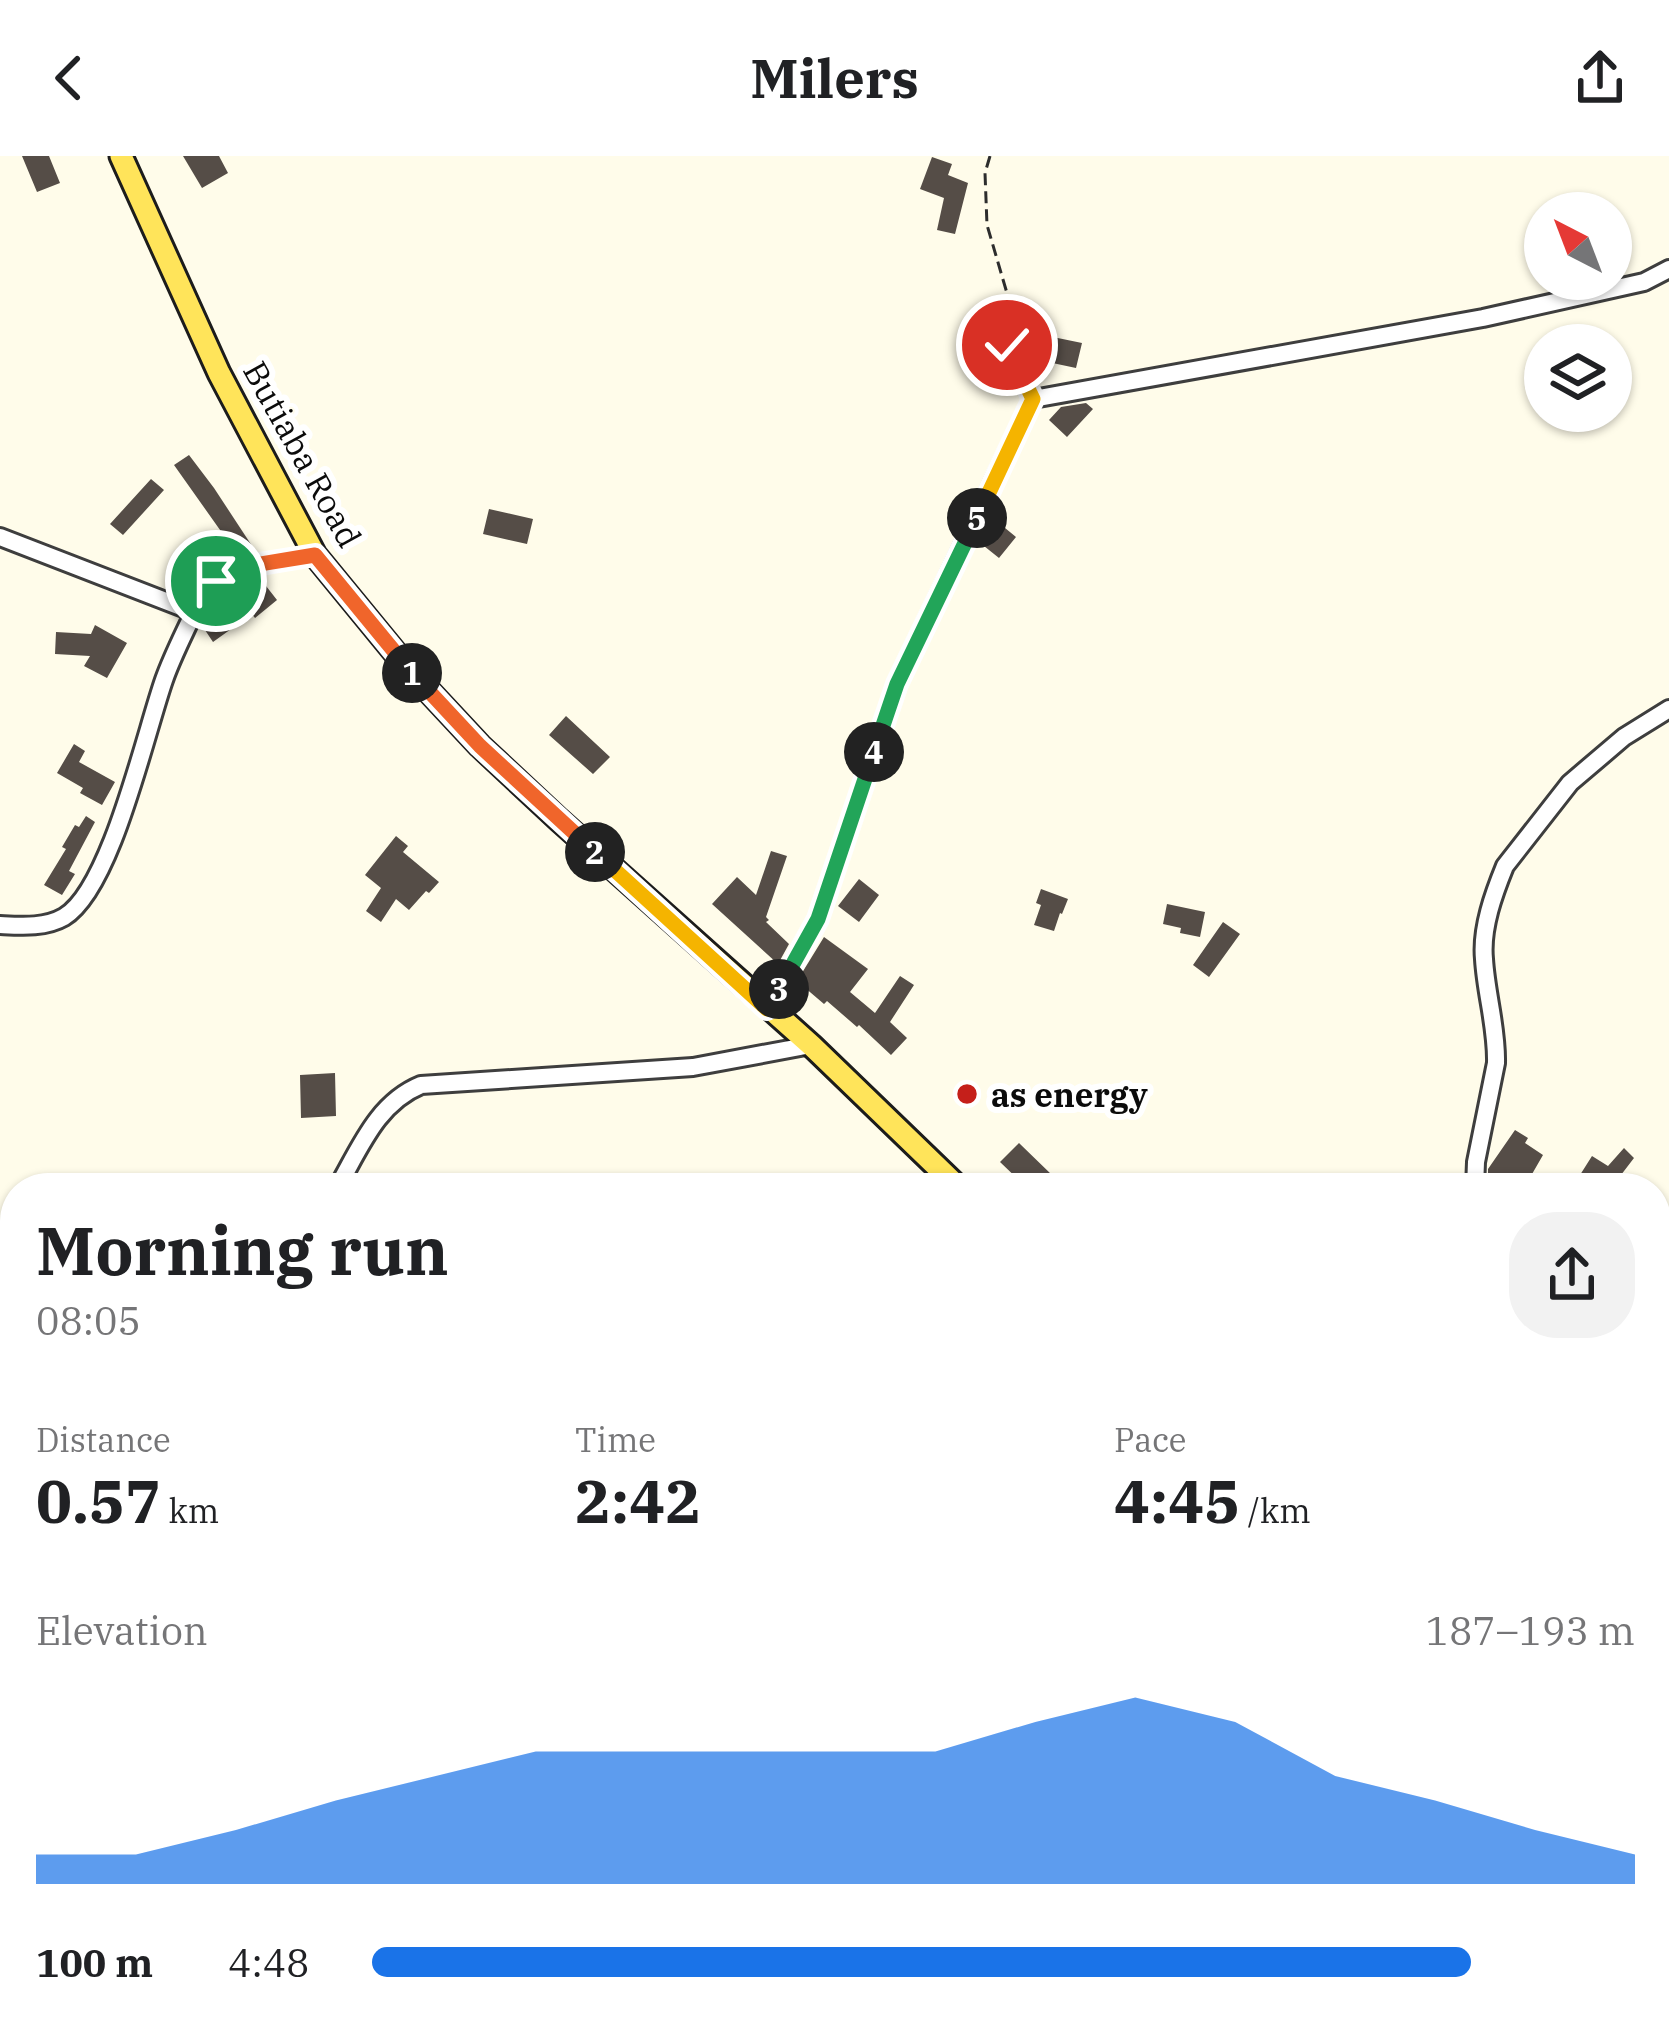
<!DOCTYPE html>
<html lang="en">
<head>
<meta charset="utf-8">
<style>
  body { margin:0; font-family:"IBM Plex Serif",serif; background:#f2f2f2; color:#202124; height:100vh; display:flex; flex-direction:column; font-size:45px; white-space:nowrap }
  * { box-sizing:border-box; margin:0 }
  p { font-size:39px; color:#757577 }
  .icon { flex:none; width:66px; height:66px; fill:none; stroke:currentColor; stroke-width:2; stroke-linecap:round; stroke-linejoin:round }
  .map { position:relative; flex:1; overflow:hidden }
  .details { position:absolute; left:0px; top:1017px; width:1671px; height:858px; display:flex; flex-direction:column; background:#fff; border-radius:48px 48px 0 0; box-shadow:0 3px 9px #0004 }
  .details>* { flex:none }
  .needle { width:78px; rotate:318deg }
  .fabs { position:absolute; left:1524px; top:36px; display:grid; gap:24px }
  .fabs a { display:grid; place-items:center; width:108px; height:108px; border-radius:50%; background:#fff; box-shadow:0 3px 9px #0004; font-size:60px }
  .pin { position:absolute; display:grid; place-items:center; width:102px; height:102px; color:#fff; margin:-51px; border:6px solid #fff; border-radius:50%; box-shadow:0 3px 12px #0007 }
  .km { position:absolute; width:60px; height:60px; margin:-30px; border-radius:50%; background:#222; color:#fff; font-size:33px; line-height:60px; text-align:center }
  .round { display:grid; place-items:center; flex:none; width:126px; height:126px; border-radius:48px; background:#f2f2f2 }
  .overview { display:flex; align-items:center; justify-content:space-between; height:204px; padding:0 36px }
  h1 { font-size:66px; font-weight:700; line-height:90px }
  .figures { display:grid; grid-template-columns:repeat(3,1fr); gap:18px; height:204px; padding:12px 36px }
  .figures div { display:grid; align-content:center }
  .figures b { font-size:60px; font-weight:700 }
  .figures small { font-size:33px; font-weight:400 }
  .figures p { font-size:33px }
  .chart { height:336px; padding:24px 36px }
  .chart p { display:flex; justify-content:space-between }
  .chart svg { width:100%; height:216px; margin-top:12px; fill:#1a73e8; opacity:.7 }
  ul { padding:0 36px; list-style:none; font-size:39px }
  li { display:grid; grid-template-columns:192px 144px 1fr; align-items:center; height:90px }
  li i { height:30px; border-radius:15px; background:#1a73e8 }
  header { display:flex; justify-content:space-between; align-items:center; height:156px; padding:0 36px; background:#fff; font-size:54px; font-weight:700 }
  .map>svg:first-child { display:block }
  .building { fill:#554d47 }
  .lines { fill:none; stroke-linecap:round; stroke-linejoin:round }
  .minor-casing { stroke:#3e3e3e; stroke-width:22 }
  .major-casing { stroke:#1c1c1c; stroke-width:27 }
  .path { stroke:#2d2d2d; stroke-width:3; stroke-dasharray:12 6; stroke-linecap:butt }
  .minor { stroke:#fff; stroke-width:16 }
  .major { stroke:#ffe45a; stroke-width:21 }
  .split-1-casing { stroke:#fff; stroke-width:24 }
  .split-2-casing { stroke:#fff; stroke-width:24 }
  .split-3-casing { stroke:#fff; stroke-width:24 }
  .split-4-casing { stroke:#fff; stroke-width:24 }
  .split-5-casing { stroke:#fff; stroke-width:24 }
  .split-6-casing { stroke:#fff; stroke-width:24 }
  .split-1 { stroke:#f0652b; stroke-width:15 }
  .split-2 { stroke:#f0652b; stroke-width:15 }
  .split-3 { stroke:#f5b400; stroke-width:15 }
  .split-4 { stroke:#22a559; stroke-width:15 }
  .split-5 { stroke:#22a559; stroke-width:15 }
  .split-6 { stroke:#f5b400; stroke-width:15 }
  .poi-dot { fill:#c51f1a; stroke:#fff; stroke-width:4.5 }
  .labels { text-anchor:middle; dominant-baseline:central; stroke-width:12; stroke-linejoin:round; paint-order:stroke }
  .street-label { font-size:33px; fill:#0b0b0b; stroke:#fff }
  .poi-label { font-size:33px; font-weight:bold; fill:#0b0b0b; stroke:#fff; text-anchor:start }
</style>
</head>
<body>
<header><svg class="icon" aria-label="back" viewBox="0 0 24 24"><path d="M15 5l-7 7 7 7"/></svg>Milers<svg class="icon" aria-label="share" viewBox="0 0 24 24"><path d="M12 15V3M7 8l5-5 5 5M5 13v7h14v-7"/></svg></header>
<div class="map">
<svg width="1669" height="1875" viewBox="0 0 1669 1875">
  <rect width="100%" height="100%" fill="#fffcea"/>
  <path class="building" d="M22,0H49L60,27L37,36Z
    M183,0H219L228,17L202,32Z
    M932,1L952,8L948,19L968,27L955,78L937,74L944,42L920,33Z
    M1048,180L1082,187L1076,212L1043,205Z
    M1086,247L1093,253L1067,281L1049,264L1061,251Z
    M189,299L214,332L256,396L234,403L221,384L225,381L174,309Z
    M151,323L164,334L123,379L110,368Z
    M489,353L533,363L527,388L483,378Z
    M989,365L996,371L999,367L1016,381L999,402L979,386Z
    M259,421L277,444L255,462L252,458L213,486L203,471L225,455L217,446L239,428Z
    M95,469L127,487L107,522L84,510L90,500L55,498L56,476L91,478Z
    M566,560L610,601L593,618L549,579Z
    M74,588L85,595L79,606L115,626L102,649L80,637L83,632L57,617Z
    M86,660L95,666L69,715L75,718L62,739L44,729L66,693L62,691L75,669L79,671Z
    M396,680L408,690L403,696L439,726L429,737L426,735L409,754L396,743L381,766L366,755L381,732L365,719Z
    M771,695L787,700L766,761L769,764L766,766L789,788L778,808L712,748L737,721L756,739Z
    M859,723L879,739L859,766L838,750Z
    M1041,733L1068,743L1062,758L1060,757L1054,775L1034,769L1041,749L1036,747Z
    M1167,748L1205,756L1200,781L1180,777L1181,772L1163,768Z
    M1223,766L1240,778L1209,821L1193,809Z
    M824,781L868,813L850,836L875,857L900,820L914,829L890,866L907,882L891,899L859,869L857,871L827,845L824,848L797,825Z
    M335,917L336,960L301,962L300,919Z
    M1515,974L1528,982L1525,987L1543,999L1524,1032H1504L1492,1025L1494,1021L1488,1017V1013Z
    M1019,987L1053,1020L1049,1024L1057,1032H1027L1000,1006Z
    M1624,992L1634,1002L1611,1032H1599L1580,1019L1592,1000L1608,1010Z
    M1295,1860H1389L1369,1875H1282Z"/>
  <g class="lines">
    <g class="minor-casing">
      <path id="minor" d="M0,381L194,456L216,425L248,410L315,399
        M0,769C21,770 45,772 64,761C111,733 145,578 164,524C172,501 184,478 194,456
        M767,853L818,763L897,528L1033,243L1483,162L1644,126L1669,113
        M337,1032C360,992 377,947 421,929L693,911L811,889
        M1475,1032L1476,1006L1496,907C1497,872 1486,838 1484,803C1481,772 1494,737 1505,710L1570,627L1624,581L1669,553
        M0,1517L15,1525
        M822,1860L877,1875
        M33,1875L35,1860
        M437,1875L450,1860
        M1031,1875L1038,1860"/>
    </g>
    <g class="major-casing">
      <path id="major" d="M121,0L219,217L315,399L411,516L480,590L558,663L811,889L959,1032
        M1656,1653L1669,1664
        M1656,1684L1669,1676
        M1401,1875L1415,1860"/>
    </g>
    <path class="path" d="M990,0L985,17L987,69L1009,144L1011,166L1007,189L1027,229"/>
    <use href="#minor" class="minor"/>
    <use href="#major" class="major"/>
  </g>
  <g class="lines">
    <g class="split-1-casing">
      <path id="split-1" d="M216,425L248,410L315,399L412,517"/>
    </g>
    <g class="split-2-casing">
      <path id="split-2" d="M412,517L480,590L595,696"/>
    </g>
    <g class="split-3-casing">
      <path id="split-3" d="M595,696L767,853L779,833"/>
    </g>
    <g class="split-4-casing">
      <path id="split-4" d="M779,833L818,763L874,596"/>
    </g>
    <g class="split-5-casing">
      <path id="split-5" d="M874,596L897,528L977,362"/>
    </g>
    <g class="split-6-casing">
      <path id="split-6" d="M977,362L1033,243L1007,189"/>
    </g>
    <use href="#split-1" class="split-1"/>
    <use href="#split-2" class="split-2"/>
    <use href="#split-3" class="split-3"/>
    <use href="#split-4" class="split-4"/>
    <use href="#split-5" class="split-5"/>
    <use href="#split-6" class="split-6"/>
  </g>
  <circle class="poi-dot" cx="967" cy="938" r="12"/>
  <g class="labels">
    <g class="street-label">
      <text transform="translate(303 298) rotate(61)">Butiaba Road</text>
    </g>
    <g class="poi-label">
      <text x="991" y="938">as energy</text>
    </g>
  </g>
</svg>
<div class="fabs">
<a><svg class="needle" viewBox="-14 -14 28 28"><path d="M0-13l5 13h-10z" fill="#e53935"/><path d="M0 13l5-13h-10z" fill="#757577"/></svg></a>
<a><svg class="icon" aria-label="layers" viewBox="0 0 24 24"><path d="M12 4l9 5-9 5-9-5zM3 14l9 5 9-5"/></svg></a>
</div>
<div class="pin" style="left:216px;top:425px;background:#1e9e55"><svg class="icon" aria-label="arrive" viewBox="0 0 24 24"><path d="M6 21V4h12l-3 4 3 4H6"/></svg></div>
<div class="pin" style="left:1007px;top:189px;background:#d93025"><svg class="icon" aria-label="check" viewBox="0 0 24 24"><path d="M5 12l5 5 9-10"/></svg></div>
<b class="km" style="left:412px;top:517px">1</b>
<b class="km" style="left:595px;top:696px">2</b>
<b class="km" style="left:779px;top:833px">3</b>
<b class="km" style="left:874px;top:596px">4</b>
<b class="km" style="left:977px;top:362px">5</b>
<section class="details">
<div class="overview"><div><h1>Morning run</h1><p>08:05</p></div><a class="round"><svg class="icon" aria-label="share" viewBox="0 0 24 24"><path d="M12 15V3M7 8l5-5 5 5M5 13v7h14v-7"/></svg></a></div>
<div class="figures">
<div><p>Distance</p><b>0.57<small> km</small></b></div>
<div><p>Time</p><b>2:42</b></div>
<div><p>Pace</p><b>4:45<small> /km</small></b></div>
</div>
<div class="chart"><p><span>Elevation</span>187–193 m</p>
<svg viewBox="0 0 160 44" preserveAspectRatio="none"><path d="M0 44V38L10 38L20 33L30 27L40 22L50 17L60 17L70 17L80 17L90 17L100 11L110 6L120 11L130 22L140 27L150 33L160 38V44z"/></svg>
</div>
<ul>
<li><b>100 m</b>4:48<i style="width:87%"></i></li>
</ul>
</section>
</div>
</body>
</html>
